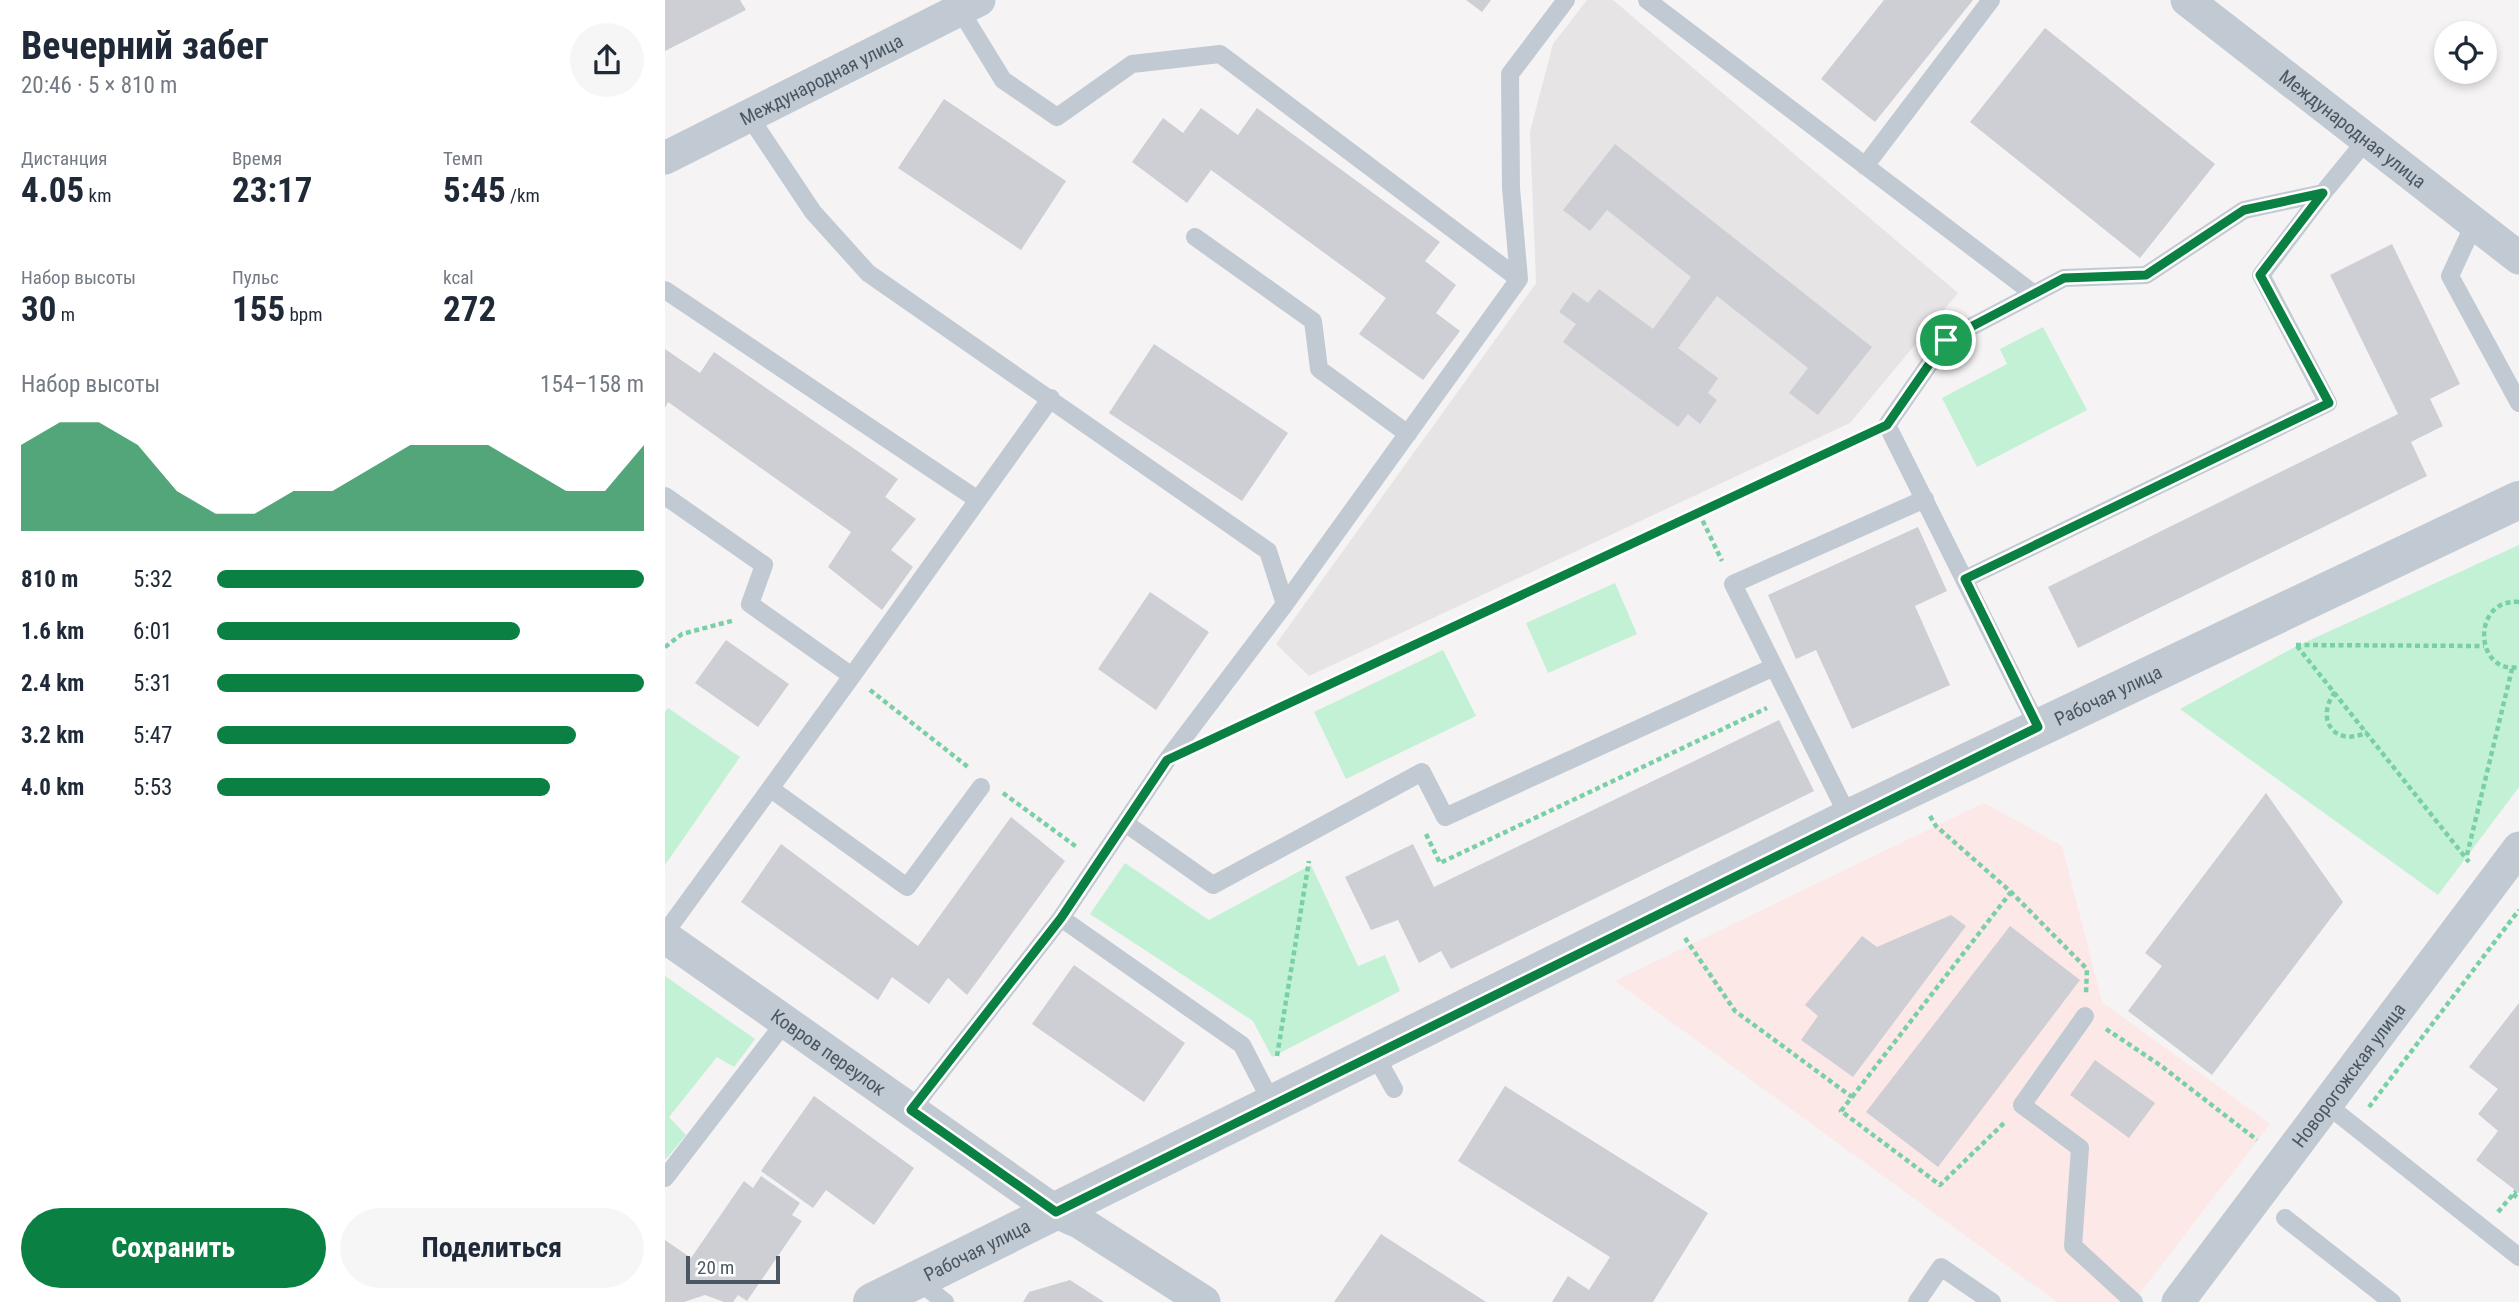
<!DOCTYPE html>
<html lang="ru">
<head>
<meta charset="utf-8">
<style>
  body { margin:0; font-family:"Roboto Condensed",sans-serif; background:#f6f6f7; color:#1f2937; height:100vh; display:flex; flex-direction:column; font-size:26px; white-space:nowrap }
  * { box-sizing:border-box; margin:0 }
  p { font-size:23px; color:#747a83 }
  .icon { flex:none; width:38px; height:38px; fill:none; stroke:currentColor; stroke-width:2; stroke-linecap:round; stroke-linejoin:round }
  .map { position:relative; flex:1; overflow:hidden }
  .details { display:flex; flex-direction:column; background:#fff; width:665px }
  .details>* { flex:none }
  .controls { position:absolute; left:1769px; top:21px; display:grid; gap:14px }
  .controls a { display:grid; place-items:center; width:63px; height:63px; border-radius:50%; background:#fff; box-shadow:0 4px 10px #0003; font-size:35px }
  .scale { position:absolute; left:21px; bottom:18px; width:94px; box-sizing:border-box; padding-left:7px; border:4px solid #4a5661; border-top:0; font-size:19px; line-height:24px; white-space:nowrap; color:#4a5661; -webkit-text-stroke:5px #fff; paint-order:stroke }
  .pin { position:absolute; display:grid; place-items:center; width:60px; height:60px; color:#fff; margin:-30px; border:4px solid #fff; border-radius:50%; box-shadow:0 2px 7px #0007 }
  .round { display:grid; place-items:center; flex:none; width:74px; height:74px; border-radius:37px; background:#f6f6f7 }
  .head { display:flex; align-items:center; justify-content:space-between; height:119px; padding:0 21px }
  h1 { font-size:38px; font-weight:700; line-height:52px }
  .metrics { display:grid; grid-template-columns:repeat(3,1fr); gap:10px; height:119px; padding:7px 21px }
  .metrics div { display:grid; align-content:center }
  .metrics b { font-size:35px; font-weight:700 }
  .metrics small { font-size:19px; font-weight:400 }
  .metrics p { font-size:19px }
  .chart { height:196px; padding:14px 21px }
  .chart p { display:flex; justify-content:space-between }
  .chart svg { width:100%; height:126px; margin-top:7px; fill:#0b8043; opacity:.7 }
  .cta { display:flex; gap:14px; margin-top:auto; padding:14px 21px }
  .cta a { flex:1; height:80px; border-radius:42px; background:#0b8043; color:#fff; font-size:28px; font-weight:700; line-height:80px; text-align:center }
  .cta a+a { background:#f6f6f7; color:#1f2937 }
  ul { padding:0 21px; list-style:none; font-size:23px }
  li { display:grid; grid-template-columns:112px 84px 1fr; align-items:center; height:52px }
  li i { height:18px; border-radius:9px; background:#0b8043 }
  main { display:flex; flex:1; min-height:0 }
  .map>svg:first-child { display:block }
  .education { fill:#e6e4e5 }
  .medical { fill:#fce8e6 }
  .green { fill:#c3f1d5 }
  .building { fill:#cdcfd5 }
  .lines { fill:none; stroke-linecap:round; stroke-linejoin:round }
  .path { stroke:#7ad0a6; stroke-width:4.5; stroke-dasharray:5 3.5; stroke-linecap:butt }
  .service { stroke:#c1cad2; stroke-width:18 }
  .minor { stroke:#c1cad2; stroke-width:33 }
  .tertiary { stroke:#c1cad2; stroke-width:38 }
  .route-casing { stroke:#fff; stroke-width:14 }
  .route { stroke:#0b8043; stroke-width:9 }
  .labels { text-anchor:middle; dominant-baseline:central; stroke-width:5; stroke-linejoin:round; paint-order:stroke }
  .street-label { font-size:19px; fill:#4a5661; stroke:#fff }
</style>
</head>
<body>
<main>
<section class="details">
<div class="head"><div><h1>Вечерний забег</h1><p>20:46 · 5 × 810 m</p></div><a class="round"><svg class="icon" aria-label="share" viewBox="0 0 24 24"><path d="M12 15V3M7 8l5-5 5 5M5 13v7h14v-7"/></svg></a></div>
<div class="metrics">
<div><p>Дистанция</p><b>4.05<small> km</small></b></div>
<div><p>Время</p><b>23:17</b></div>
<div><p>Темп</p><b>5:45<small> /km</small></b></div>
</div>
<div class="metrics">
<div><p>Набор высоты</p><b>30<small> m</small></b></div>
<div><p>Пульс</p><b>155<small> bpm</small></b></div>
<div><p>kcal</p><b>272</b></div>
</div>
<div class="chart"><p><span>Набор высоты</span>154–158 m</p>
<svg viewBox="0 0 160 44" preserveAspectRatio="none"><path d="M0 44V14L10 6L20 6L30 14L40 30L50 38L60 38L70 30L80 30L90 22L100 14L110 14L120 14L130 22L140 30L150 30L160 14V44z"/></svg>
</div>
<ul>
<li><b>810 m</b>5:32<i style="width:100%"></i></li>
<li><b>1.6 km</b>6:01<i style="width:71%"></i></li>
<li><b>2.4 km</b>5:31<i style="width:100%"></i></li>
<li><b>3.2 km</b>5:47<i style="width:84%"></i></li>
<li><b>4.0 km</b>5:53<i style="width:78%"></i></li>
</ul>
<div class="cta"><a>Сохранить</a><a>Поделиться</a></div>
</section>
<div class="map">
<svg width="1854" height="1302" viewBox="0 0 1854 1302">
  <rect width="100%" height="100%" fill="#f5f3f3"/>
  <path class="education" d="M922,0H948L1293,293L1185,423L644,676L611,644L871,283L865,132L888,44Z"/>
  <path class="medical" d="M1319,803L1397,846L1437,1002L1605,1124L1468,1302H1392L950,981Z"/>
  <path class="green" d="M1378,327L1422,410L1312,467L1277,398L1342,364L1335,349Z
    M1854,545V787L1773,895L1515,709L1632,646Z
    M950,583L972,634L883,673L861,623Z
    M778,650L811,716L681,779L649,712Z
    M3,708L75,757L0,865V712Z
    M460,863L544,920L646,865L693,966L720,955L735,991L607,1057L588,1021L425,914Z
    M0,976L90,1039L69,1067L52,1057L4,1117L21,1135L0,1160Z"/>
  <path class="building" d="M0,0H75L81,10L0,51Z
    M801,0H826L817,12Z
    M1219,0H1308L1210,122L1156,79Z
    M1380,28L1550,164L1475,258L1305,122Z
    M279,99L401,181L356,250L233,168Z
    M536,108L573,135L592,108L775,242L760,261L791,285L771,313L795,331L758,380L694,334L721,298L546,170L522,203L467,162L498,118L518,133Z
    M950,144L1207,347L1153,415L1124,393L1143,368L1052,296L1013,348L1053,378L1043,393L1052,400L1035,424L1023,414L1013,427L898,342L911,324L894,312L908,292L923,303L934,289L988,329L1026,277L942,210L925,231L898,210Z
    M1727,244L1795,384L1765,399L1778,426L1746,442L1762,476L1413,648L1383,587L1733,414L1665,275Z
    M489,344L623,433L577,501L444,413Z
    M0,349L35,373L49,352L233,479L220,497L251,519L226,550L248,567L217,610L163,567L186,532L3,402L0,408Z
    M1253,527L1282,591L1250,606L1285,685L1187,729L1151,650L1131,659L1103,595Z
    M485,592L544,632L491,710L433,669Z
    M61,640L124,684L93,727L30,683Z
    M1114,720L1149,791L786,969L776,951L754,963L733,920L706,930L680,877L748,844L769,887Z
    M1601,793L1678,902L1547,1075L1463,1011L1497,966L1480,953Z
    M346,817L400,861L302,995L283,978L264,1004L227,977L213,1000L76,902L116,844L253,946Z
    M1286,915L1301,926L1188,1077L1136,1040L1153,1016L1140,1005L1197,936L1212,947Z
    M1345,926L1415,980L1273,1167L1201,1112Z
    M409,965L520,1043L479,1102L367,1024Z
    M1854,1003V1193L1811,1160L1833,1131L1813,1114L1833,1089L1804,1067Z
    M1430,1060L1490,1103L1464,1138L1405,1095Z
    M840,1086L1043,1213L988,1302H887L903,1276L924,1290L945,1257L793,1161Z
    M149,1096L249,1168L209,1225L161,1190L148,1208L96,1171Z
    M96,1176L135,1203L127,1215L137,1221L82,1301L73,1295L68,1302H59L40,1295L19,1302H0V1240L26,1258L79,1181L88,1188Z
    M716,1234L821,1302H669Z
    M405,1280L439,1302H358L364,1292Z"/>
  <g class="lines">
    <path class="path" d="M1034,513L1057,561
      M1854,602C1806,598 1809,675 1854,667
      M1631,645L1819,646
      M1632,646L1804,862
      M0,647L17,634L70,620
      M205,690L303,767
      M1670,692C1649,720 1671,748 1702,732
      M553,736L1202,434
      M338,793L413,848
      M1265,816L1271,826L1346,892L1422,969L1421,993
      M761,834L775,863L1102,708
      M1802,855L1847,669
      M1020,938L1070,1011L1187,1097L1176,1111L1275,1185L1341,1121
      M1441,1029L1495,1065L1592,1140
      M612,1056L644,861
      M1187,1097L1346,892
      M1704,1107L1854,910
      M1848,1194L1854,1199
      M1833,1212L1851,1191"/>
    <path class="service" d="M982,0L1369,294
      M295,10L338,80L392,117L467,64L555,54L854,279
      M84,116L148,212L203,273L603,551L620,604L502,760L396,918L246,1110
      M1200,166L1326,0
      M1810,222L1785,276L1854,403
      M530,237L648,321L654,369L743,434
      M0,290L313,500
      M0,496L99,565L85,604L187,676L0,933
      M1300,579L1663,403L1596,275L1658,193
      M620,604L854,279L846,188L845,74L901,0
      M187,676L386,398
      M1373,727L1222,425L1281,340L1399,278L1481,275L1579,210L1658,193L1703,138
      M106,789L242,887L316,787
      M1184,818L1068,584L1260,499
      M460,823L548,885L757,772L780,817L1109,667
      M396,918L577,1045L608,1105
      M1420,1016L1357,1105L1415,1148L1408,1246L1469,1302
      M710,1055L729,1089
      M1661,1104L1854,1257
      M0,1178L120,1022
      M1620,1218L1727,1302
      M252,1280L280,1302
      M1252,1302L1276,1267L1327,1302"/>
    <g class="minor">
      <path id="s1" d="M1522,0L1854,258"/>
      <path id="s2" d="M0,158L314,0"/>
      <path id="s3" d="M0,937L391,1212L416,1223L539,1302"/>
      <path id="s4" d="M1513,1302L1854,848"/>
    </g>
    <path class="tertiary" id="s5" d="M207,1302L1184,818L1854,500"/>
  </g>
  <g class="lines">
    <g class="route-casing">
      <path id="route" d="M1658,193L1595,275L1664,403L1300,579L1373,727L391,1212L246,1110L396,918L502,760L1222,425L1281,340L1399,278L1481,275L1579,210Z"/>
    </g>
    <use href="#route" class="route"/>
  </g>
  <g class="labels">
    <g class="street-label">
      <text stroke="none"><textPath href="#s2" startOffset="175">Международная улица</textPath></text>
      <text stroke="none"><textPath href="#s1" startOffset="210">Международная улица</textPath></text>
      <text stroke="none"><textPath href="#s5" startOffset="1377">Рабочая улица</textPath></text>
      <text stroke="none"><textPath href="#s3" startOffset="200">Ковров переулок</textPath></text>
      <text stroke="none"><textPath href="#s4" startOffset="284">Новорогожская улица</textPath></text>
      <text stroke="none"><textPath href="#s5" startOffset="117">Рабочая улица</textPath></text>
    </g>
  </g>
</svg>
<div class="controls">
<a><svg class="icon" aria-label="locate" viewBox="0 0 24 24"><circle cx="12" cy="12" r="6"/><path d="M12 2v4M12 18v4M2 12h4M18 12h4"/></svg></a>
</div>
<div class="scale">20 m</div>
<div class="pin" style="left:1281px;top:340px;background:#1e9e55"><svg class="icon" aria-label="arrive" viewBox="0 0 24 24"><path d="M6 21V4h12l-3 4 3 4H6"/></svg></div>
</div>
</main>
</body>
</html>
